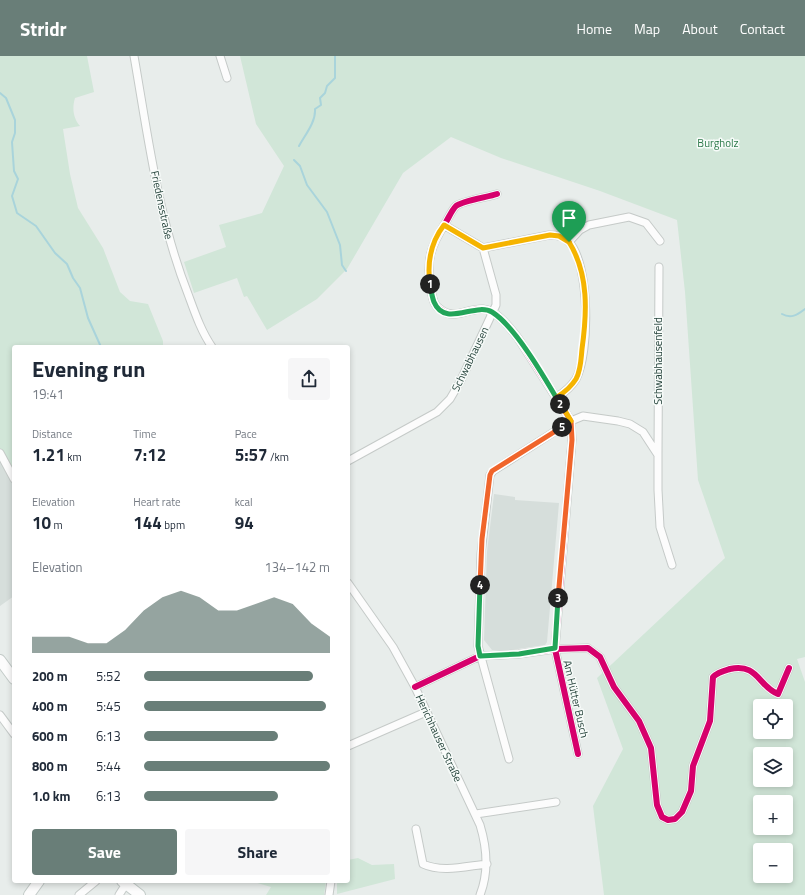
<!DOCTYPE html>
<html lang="en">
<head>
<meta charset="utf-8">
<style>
  body { margin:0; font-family:"Titillium Web",sans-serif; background:#f6f6f7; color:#1f2937; height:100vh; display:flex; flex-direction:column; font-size:15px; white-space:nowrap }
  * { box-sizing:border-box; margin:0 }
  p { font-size:13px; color:#747a83 }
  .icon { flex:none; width:22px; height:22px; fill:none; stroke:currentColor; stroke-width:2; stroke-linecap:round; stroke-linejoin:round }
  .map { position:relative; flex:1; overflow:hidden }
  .sheet { position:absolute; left:12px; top:289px; width:338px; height:538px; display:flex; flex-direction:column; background:#fff; border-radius:4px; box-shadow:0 2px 6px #0003 }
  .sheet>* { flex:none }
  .fabs { position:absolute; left:753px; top:643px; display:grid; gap:8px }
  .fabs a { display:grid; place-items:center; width:40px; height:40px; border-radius:4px; background:#fff; box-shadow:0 2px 6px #0003; font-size:20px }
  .pin { position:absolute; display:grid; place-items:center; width:34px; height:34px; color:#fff; margin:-41px -17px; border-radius:50% 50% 50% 0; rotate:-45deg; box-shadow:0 0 4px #0007 }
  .pin .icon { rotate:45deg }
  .km { position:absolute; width:20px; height:20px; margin:-10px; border-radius:50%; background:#222; color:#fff; font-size:11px; line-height:20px; text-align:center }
  .round { display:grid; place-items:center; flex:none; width:42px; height:42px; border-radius:4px; background:#f6f6f7 }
  .head { display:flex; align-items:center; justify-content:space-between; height:68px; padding:0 20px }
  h1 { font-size:22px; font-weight:700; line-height:30px }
  .metrics { display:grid; grid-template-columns:repeat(3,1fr); gap:6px; height:68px; padding:4px 20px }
  .metrics div { display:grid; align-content:center }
  .metrics b { font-size:17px; font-weight:700 }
  .metrics small { font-size:11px; font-weight:400 }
  .metrics p { font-size:11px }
  .chart { height:112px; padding:8px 20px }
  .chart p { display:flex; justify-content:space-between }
  .chart svg { width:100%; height:72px; margin-top:4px; fill:#697e78; opacity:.7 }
  .button { display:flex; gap:8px; margin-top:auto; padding:8px 20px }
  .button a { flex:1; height:46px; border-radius:4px; background:#697e78; color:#fff; font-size:16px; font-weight:700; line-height:46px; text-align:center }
  .button a+a { background:#f6f6f7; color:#1f2937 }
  ul { padding:0 20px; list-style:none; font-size:13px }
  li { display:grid; grid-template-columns:64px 48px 1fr; align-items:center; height:30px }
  li i { height:10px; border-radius:5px; background:#697e78 }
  header { display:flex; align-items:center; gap:24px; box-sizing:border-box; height:56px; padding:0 20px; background:#697e78; color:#fff }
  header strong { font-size:19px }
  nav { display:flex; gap:22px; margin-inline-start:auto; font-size:14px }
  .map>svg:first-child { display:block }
  .built { fill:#d6dedb }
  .green { fill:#d1e6d8; fill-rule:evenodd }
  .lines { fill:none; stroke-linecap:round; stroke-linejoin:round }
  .stream { stroke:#a9d4db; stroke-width:2 }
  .street-casing { stroke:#c5cac8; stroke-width:9 }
  .secondary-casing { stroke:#c3cbc8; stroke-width:12 }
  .street { stroke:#fcfcfc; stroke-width:7 }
  .secondary { stroke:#fcfcfc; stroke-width:10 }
  .cycleway-casing { stroke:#f7fbf9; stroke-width:8 }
  .cycleway { stroke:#d6006c; stroke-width:6 }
  .split-1-casing { stroke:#fff; stroke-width:8 }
  .split-2-casing { stroke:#fff; stroke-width:8 }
  .split-3-casing { stroke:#fff; stroke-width:8 }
  .split-4-casing { stroke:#fff; stroke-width:8 }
  .split-5-casing { stroke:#fff; stroke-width:8 }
  .split-6-casing { stroke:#fff; stroke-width:8 }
  .split-1 { stroke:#f5b400; stroke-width:5 }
  .split-2 { stroke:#22a559; stroke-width:5 }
  .split-3 { stroke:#f0652b; stroke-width:5 }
  .split-4 { stroke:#22a559; stroke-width:5 }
  .split-5 { stroke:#f0652b; stroke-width:5 }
  .split-6 { stroke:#f5b400; stroke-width:5 }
  .labels { text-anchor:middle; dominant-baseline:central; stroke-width:3; stroke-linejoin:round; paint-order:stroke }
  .park-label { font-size:11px; fill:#2d7a4b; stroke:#f7fbf9 }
  .street-label { font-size:11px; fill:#24423a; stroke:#f7fbf9 }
</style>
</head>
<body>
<header>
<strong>Stridr</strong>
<nav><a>Home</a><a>Map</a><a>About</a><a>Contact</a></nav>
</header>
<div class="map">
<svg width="805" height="839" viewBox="0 0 805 839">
  <rect width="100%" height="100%" fill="#e8edeb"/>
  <path class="built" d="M0,402L14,428V540L0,550Z
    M494,438L515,441V444L559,447L547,586L545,589L511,594H492L484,584L487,496Z"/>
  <path class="green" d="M0,0H87L94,36L75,42C72,52 73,62 80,70L63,73L70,118L78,152L103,192L120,236L130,245L148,248L163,285V291H14V420L0,393Z
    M240,0H805V601L797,603L805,626V839H604L593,750L623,693L597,622L725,502L698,424L685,236L677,164L600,135L501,102L451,81L403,117L347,213L317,243L267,274L247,240L244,241L237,222L194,237L184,206L226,191L219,169L262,157L284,110L256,68ZM760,650H786V676H760ZM760,698H786V724H760ZM760,746H786V772H760ZM760,794H786V820H760Z
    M358,802L372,809L394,808L395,823L337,838V825H348V804Z
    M251,825H326L324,839H266L271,831Z"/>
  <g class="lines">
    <path class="stream" d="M0,37L6,42L15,64V77L12,86L14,115L18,123L12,140L17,157L36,170L55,197L67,208L73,222L80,232L88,262L101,291
      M299,90C305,79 316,66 315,53L321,49L320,42L325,37L327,30L335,22V0
      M294,104L300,110L307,129L327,156L340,189L342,209L346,215
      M782,258C791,263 797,259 805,253"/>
    <g class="street-casing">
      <path id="street" d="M134,0C148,80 158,162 188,238C195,257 201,275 212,291
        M220,0L227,22
        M497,138C488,141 462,145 456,150C452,154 449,161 446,166C430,191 426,204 431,235C433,242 433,249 440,253C454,265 467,252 483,253C497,254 510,272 518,282L571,365L572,384L555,593L578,698
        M444,169L483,192L549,179C557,179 563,180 569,186C590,208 590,297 576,323C571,331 565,336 557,341
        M569,186L580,174L589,169L629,161L646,167L660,185
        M0,397L14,423
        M658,399L659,211
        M348,405L437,356L450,343L460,326L496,249V239L483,192
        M348,527L393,591L415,631L480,769C487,792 489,816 480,839
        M415,631L480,600L519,598L555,593L588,592L600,601L614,631L639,665L651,692L657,749L662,761L668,764L675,763L682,756L691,735L693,710L710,665L713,621C718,616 723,615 730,613C758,607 758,630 778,638L789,612
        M0,659L14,678
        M348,690L426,656
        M509,703L478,590L481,498L490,419L493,415L571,365L583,360L618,365L630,368L643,376L658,399V434L660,471L672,509
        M476,758L556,746
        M416,773L423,808C442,817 467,810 487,808
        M79,839L96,825
        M119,839L126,828
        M329,839L331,825"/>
    </g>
    <g class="secondary-casing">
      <path id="secondary" d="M0,604L14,623
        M122,825L140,839
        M29,839L39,825"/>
    </g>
    <use href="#street" class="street"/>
    <use href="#secondary" class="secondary"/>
    <g class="cycleway-casing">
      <path id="cycleway" d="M497,138C488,141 462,145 456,150C452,154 449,161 446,166C430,191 426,204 431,235C433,242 433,249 440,253C454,265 467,252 483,253C497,254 510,272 518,282L571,365L572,384L555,593L578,698
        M415,631L480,600L519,598L555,593L588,592L600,601L614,631L639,665L651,692L657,749L662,761L668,764L675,763L682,756L691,735L693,710L710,665L713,621C718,616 723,615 730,613C758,607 758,630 778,638L789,612"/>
    </g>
    <use href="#cycleway" class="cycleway"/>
  </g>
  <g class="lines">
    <g class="split-1-casing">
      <path id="split-1" d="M430,228C427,207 431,186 444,169L483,192L550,179L559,180L569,186"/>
    </g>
    <g class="split-2-casing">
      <path id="split-2" d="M430,228C431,234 432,241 434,246C445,272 475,246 492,256C515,270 546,324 560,348"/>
    </g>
    <g class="split-3-casing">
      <path id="split-3" d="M558,542L572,384L571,365L560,348"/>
    </g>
    <g class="split-4-casing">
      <path id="split-4" d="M480,529L478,590L480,600L519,598L555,592L558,542"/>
    </g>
    <g class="split-5-casing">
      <path id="split-5" d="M480,529L482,483L490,419L492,415L562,371"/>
    </g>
    <g class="split-6-casing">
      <path id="split-6" d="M562,371L571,365L557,341C565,336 571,331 576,323C581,314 581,303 582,293C587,257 589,218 569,186"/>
    </g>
    <use href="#split-1" class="split-1"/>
    <use href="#split-2" class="split-2"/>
    <use href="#split-3" class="split-3"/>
    <use href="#split-4" class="split-4"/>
    <use href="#split-5" class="split-5"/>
    <use href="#split-6" class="split-6"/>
  </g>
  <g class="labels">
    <g class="park-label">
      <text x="718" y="87">Burgholz</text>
    </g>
    <g class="street-label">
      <text transform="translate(162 149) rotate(78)">Friedensstraße</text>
      <text transform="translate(470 303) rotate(-64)">Schwabhausen</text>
      <text transform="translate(658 305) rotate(-90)">Schwabhausenfeld</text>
      <text transform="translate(576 643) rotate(77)">Am Hütter Busch</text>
      <text transform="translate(439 682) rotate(65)">Herichhauser Straße</text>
    </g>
  </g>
</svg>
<div class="fabs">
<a><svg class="icon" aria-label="locate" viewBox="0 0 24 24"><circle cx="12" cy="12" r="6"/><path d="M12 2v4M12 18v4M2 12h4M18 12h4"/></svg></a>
<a><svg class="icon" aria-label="layers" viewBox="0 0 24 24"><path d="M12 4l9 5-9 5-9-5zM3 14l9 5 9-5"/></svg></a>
<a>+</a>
<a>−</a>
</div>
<div class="pin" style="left:569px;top:186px;background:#1e9e55"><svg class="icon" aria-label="arrive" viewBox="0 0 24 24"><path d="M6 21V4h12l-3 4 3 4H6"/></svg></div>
<b class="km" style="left:430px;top:228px">1</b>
<b class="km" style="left:560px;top:348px">2</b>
<b class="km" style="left:558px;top:542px">3</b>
<b class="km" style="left:480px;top:529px">4</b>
<b class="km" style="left:562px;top:371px">5</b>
<section class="sheet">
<div class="head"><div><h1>Evening run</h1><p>19:41</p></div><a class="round"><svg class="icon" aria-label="share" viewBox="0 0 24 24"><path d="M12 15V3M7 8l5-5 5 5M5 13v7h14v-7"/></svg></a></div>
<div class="metrics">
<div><p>Distance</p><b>1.21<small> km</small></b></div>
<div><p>Time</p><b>7:12</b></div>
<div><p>Pace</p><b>5:57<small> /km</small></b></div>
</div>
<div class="metrics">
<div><p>Elevation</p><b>10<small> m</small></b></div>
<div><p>Heart rate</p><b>144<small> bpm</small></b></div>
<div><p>kcal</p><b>94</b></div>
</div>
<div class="chart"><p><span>Elevation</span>134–142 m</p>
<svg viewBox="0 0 160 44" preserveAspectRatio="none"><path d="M0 44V34L10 34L20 34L30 38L40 38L50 30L60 18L70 10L80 6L90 10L100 18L110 18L120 14L130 10L140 14L150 26L160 34V44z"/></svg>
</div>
<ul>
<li><b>200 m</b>5:52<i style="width:91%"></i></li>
<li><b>400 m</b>5:45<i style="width:98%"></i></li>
<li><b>600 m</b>6:13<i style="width:72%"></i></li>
<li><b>800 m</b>5:44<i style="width:100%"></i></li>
<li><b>1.0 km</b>6:13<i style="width:72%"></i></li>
</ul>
<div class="button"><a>Save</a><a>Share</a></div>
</section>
</div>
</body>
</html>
